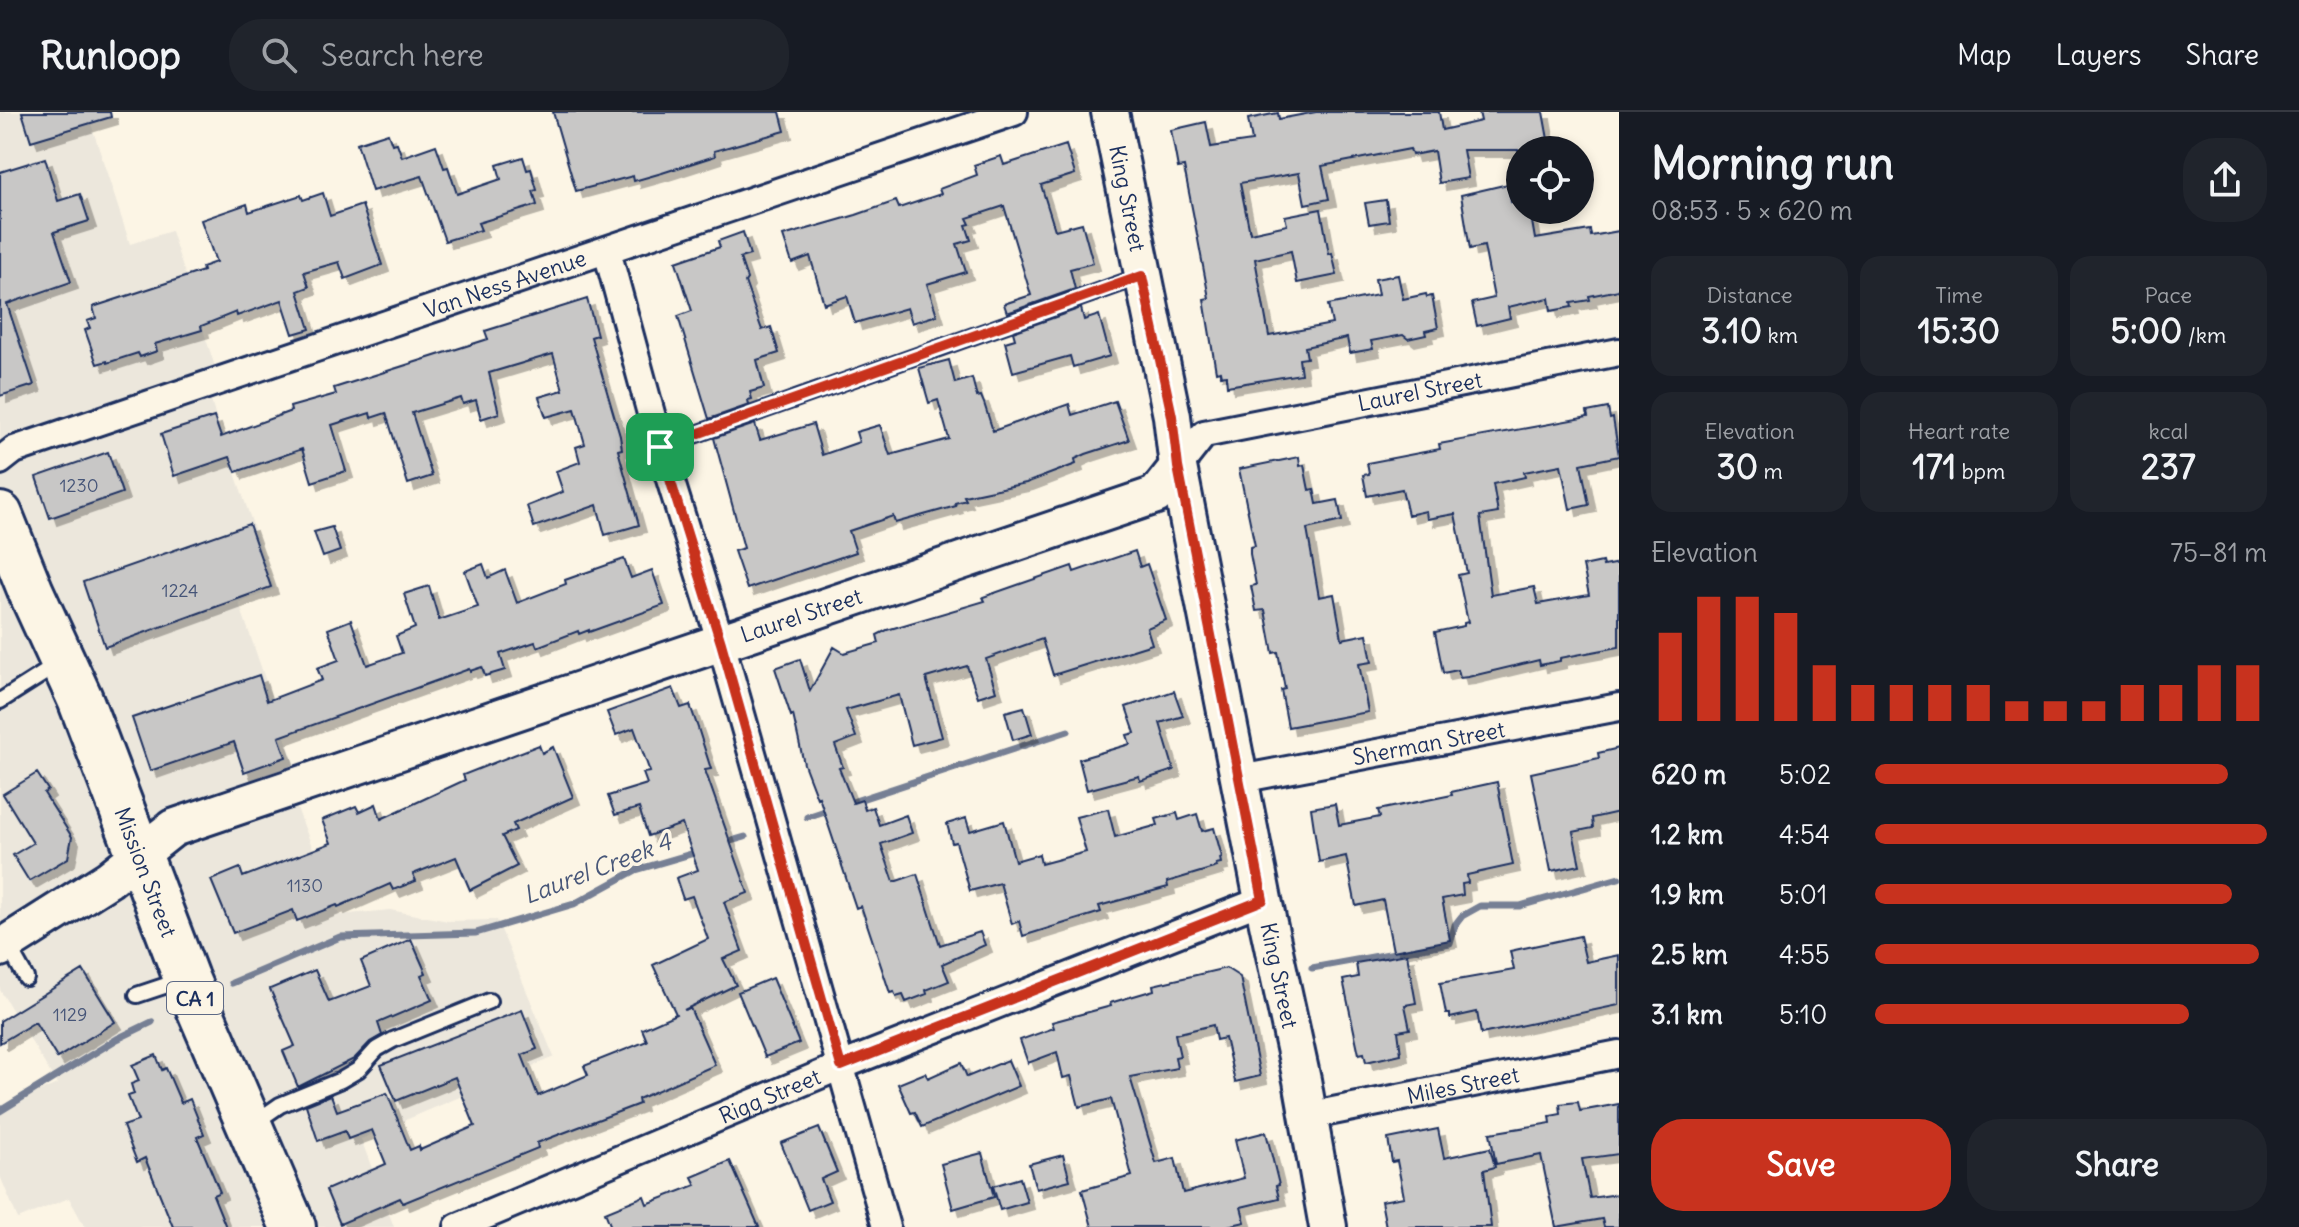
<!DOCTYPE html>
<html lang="en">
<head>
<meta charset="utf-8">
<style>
  body { margin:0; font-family:Delius,sans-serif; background:#20242c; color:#f1f3f6; height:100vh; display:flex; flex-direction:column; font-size:30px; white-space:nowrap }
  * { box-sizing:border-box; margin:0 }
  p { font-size:26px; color:#9ea1a6 }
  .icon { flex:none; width:44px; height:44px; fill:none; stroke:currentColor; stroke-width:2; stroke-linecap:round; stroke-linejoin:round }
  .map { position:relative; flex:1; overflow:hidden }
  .panel { display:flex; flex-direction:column; background:#171b24; width:680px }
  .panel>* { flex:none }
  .tools { position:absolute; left:1506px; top:24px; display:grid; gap:16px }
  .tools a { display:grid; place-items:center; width:88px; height:88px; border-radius:50%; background:#171b24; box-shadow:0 4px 12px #0003; font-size:40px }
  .pin { position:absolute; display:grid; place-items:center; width:68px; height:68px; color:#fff; margin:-34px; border-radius:16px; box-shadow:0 4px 12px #0006 }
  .round { display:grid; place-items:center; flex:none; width:84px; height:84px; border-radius:32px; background:#20242c }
  .summary { display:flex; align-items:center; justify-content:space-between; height:136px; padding:0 32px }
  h1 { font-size:44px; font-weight:700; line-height:60px }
  .figures { display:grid; grid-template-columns:repeat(3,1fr); gap:12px; height:136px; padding:8px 32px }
  .figures div { display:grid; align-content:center; border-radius:20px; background:#20242c; text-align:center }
  .figures b { font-size:34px; font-weight:700 }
  .figures small { font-size:22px; font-weight:400 }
  .figures p { font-size:22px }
  .chart { height:224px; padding:16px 32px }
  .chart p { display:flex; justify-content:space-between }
  .chart svg { width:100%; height:144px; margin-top:8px; stroke:#c8321e; stroke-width:6 }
  .primary-button { display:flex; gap:16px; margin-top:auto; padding:16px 32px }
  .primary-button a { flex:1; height:92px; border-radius:32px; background:#c8321e; color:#fff; font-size:32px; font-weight:700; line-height:92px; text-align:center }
  .primary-button a+a { background:#20242c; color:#f1f3f6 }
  ul { padding:0 32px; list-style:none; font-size:26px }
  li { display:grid; grid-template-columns:128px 96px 1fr; align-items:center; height:60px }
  li i { height:20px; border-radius:10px; background:#c8321e }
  header { display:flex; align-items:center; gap:48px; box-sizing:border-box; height:112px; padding:0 40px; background:#171b24; border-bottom:2px solid #363941 }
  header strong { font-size:38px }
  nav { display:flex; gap:44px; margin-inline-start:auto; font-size:28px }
  .search { width:560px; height:72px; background:#20242c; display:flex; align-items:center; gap:20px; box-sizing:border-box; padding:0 28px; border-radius:32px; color:#9ea1a6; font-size:30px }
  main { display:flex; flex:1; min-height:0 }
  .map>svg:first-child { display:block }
  .built { fill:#ece7dc }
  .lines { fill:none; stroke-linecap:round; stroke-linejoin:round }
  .stream { stroke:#767f94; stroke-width:7 }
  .building { fill:#c8c7c6; stroke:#1b2f5e; stroke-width:2; filter:url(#shadow) }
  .lane-casing { stroke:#1b2f5e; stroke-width:20 }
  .street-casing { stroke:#1b2f5e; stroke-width:32 }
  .secondary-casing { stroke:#1b2f5e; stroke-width:42 }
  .highway-casing { stroke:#1b2f5e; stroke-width:50 }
  .lane { stroke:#fcf5e5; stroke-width:14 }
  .street { stroke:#fcf5e5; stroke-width:26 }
  .secondary { stroke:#fcf5e5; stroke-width:36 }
  .highway { stroke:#fcf5e5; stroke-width:44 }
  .route-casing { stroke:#fff; stroke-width:16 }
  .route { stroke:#c8321e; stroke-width:10 }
  .labels { text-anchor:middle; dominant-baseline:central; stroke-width:7; stroke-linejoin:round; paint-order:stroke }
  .number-label { font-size:18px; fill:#465578 }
  .shield { fill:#fcf5e5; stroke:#5e6a86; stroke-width:2 }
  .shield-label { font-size:20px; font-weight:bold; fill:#1b2f5e }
  .street-label { font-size:22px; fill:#1b2f5e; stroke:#fcf5e5 }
  .water-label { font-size:24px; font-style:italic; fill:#485779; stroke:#fcf5e5 }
</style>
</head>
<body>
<header>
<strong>Runloop</strong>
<div class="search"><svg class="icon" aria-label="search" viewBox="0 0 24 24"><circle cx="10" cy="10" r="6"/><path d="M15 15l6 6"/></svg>Search here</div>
<nav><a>Map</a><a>Layers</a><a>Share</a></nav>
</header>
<main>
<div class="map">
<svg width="1619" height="1115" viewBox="0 0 1619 1115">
  <defs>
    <filter id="shadow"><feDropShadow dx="7" dy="7" stdDeviation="0" flood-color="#0004"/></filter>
  </defs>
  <rect width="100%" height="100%" fill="#fcf5e5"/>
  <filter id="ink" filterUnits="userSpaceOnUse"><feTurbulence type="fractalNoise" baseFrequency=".0125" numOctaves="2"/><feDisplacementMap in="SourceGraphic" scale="16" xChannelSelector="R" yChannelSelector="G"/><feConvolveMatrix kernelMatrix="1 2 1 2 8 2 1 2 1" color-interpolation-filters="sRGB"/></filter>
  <g filter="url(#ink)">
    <path class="built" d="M0,0H51L57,23L91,12L130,132L171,119L219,267L207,272L215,303L275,477L239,491L301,671L289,676L339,803L390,798L448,809L497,808L554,945L361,1027L394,1115H85L69,1086L18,1107L0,1064V996L57,972L0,878Z"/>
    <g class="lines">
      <path class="stream" d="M846,692L1068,619
        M807,705L831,697
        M724,731L745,725
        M1312,856L1450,831L1455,813L1462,804L1480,794H1520L1619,766
        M232,871L340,825L476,821L574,792L636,758L701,739
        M0,999L117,927L152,910"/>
    </g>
    <path class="building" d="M22,0H110L111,5L31,29Z
      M553,0H780L785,19L714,39L715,44L662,61L634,69L633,64L576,79Z
      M1316,0H1439L1442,18L1481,9L1479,0H1543L1550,38H1463L1468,66L1439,71L1434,39L1412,43L1410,37L1322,54L1329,87L1305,92L1299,61L1240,71L1250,121L1287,113L1285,104L1321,97L1329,142L1332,141L1337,163L1297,171L1291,139L1255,147L1269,224L1332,212L1328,193L1378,183L1375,167L1398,163L1403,187L1426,182L1427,185L1432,184L1438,216L1425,219L1426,223L1408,227L1403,223L1371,229L1373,237L1350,241L1347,226L1305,235L1307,246L1299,247L1301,262L1227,274L1226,263L1221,264L1220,259L1216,260L1204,187L1209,186L1193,101L1184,55L1178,56L1171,18L1206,10L1211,35L1252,29L1248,7L1278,1L1279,7Z
      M388,21L392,32L397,31L402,45L436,33L444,56L448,55L457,82L501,67L497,53L523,45L527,58L531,57L537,78L533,79L537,93L478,111L481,118L445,129L422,64L372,79L357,31Z
      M1066,33L1075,62L1041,73L1055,118L1082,111L1093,151L1070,157L1075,177L1007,201L1004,192L1031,183L1004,94L967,106L970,112L966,113L971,128L957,132L966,160L927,172L937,203L912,211L907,196L855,211L847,184L824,192L810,144L792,151L783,124L856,103L896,89L899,96L941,82L939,77L977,63L974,53L1001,44L1004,53Z
      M45,46L58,89L80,82L89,109L54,120L71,170L7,192L34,273L0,284V60Z
      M1508,72L1511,90L1520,88V98H1530L1535,127L1590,118L1591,124L1619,119V178L1589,184L1590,188L1571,191L1572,195L1551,199L1549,186L1508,195L1510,206L1477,214L1472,191L1494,186L1484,134L1470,137L1461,83Z
      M323,81L330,104L362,93L382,153L345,167L339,150L304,160L309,175L298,179L310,217L293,222L282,188L237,204L236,200L201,214L202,218L155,232L157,239L140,245L138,241L107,251V249L97,252L85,218L90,216L87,209L96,206L93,195L203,159L202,155L216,150L201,108L247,92L249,100L301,83L303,88Z
      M1386,88L1389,109L1369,112L1365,91Z
      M743,120L750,143L740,146L747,167L745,170L762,218L771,215L779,241L757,248L764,276L750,280L752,287L748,288L749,293L709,307L678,204L692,199L676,150L720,135L718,129Z
      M587,187L597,223L591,225L620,324L622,337L618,338L639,413L605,423L597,393L534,415L527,394L563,380L556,359L580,350L576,335L585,332L575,297L546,305L539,285L563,278L553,242L489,261L499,301L481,307L476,288L463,292L461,286L412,301L432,364L408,372L386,301L371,306L370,301L332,313L346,359L312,370L302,337L236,360L230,345L174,364L161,322L214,305L221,325L291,299L290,295L336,282L334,276L488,227L485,219Z
      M1081,196L1084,208L1099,203L1110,244L1073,255L1070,244L1013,260L1005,230L1015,227L1013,220Z
      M949,248L955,271L972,266L977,285L981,284L984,291L993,319L1069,292L1072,303L1115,289L1129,328L1086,342L1075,347L1076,352L1026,371L964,384L966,388L955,391L956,394L895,411L893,404L849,419L856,440L747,477L734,439L744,436L714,326L755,312L760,328L813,312L822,343L859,330L856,320L880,313L890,343L949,327L938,288L929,291L919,256Z
      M1608,296L1610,307L1613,306L1619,344L1581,352L1589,393L1570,397L1561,353L1524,360L1525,365L1493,372L1498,401L1480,404L1491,483L1534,475L1538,492L1589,483L1583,454L1602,450L1603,454L1619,451V535L1560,546V549L1540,553L1539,548L1468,565L1460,566L1458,558L1443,561L1435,520L1464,514V511L1468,510L1458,463L1467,461L1455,402L1427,407L1426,399L1408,403L1402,377L1367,384L1363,363L1369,362L1367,351L1440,337L1439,332L1588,305L1587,300Z
      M108,340L122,381L50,406L36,365Z
      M1299,345L1300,354L1304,353L1309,378L1314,377L1317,392L1338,388L1342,409L1307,417L1319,485L1334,482L1342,527L1367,522L1372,550L1359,552L1368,600L1288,615L1281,578L1285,577L1278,540L1273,541L1265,498L1256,499L1251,474L1256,473L1250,442V435L1255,434L1239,357Z
      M249,412L271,475L105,535L83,470Z
      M332,415L340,439L323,445L314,420Z
      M1135,439L1140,455L1147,452L1166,508L1147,516L1152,532L1053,563L1042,527L986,547L996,579L978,585L967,554L926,566L942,625L912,633L899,583L846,598L856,625L835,633L843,655L839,656L853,691L862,688L865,698L873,695L879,713L906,703L912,721L881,732L894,770L917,762L940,833L980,820L985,833L942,852L949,869L926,878L927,882L906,890L903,883L896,885L894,880L890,881L861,794L856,796L819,685L817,686L804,652L793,603L791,604L775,556L800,547L810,579L834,535L844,541L879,531L877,523L887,518L985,489L983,485L1072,454L1074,460Z
      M624,447L631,466L652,458L664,493L589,520V518L579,522L578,519L537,535L535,530L500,542L505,558L485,564L482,555L470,559L469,557L279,625L286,645L244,660L234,630L150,659L132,606L259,563L267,589L322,568L317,556L339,548L328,517L351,508L367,553L402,541L396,524L415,516L404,482L429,474L439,508L478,495L465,459L483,452L488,466L505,458L517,491L566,472L565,468Z
      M673,576L681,596L690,593L698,616L711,657L705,658L748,781L724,790L742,839L723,847L736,873L684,898L690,896L715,953L638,987L639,992L537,1031L538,1036L403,1091L400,1086L340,1112L326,1078L386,1052L372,1018L348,1027L345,1019L318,1029L306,993L331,983L337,999L387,981L410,1038L419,1034L420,1038L475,1014L455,965L396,989L381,953L522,898L537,937L522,943L538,984L588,963L584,954L647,929L642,917L676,902L653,853L708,827L692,784L683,787L676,766L698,758L682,712L648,724L639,696L615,703L608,684L647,672L643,661L650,660L634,616L616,623L607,600Z
      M1174,579L1183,604L1160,611L1174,658L1140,669L1139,664L1087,678L1079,647L1130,632L1127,623L1135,621L1126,595Z
      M1024,595L1032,622L1013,628L1005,600Z
      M539,633L542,641L553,635L573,685L513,712L516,718L502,724L517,754L470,778L456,745L413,762L416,769L393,778L390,772L338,795L337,793L297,809L293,798L233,821L211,768L240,756L243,765L331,731L322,708L356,694L359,700L376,692L381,707L465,668L463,663Z
      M1619,636V700L1592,706L1593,716L1573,720L1580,753L1551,759L1531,661L1599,646L1598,641Z
      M37,661L48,678L44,681L72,725L68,746L29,769L13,743L33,731L3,682Z
      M1497,670L1513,753L1467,763L1468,771L1462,772L1463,783L1442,787L1450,828L1393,839L1383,788L1356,794L1346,744L1319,750L1311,696L1335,692L1339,713L1380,705L1378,698L1383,697L1452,683L1451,680Z
      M1108,697L1115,725L1158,713L1156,707L1177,701L1179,708L1197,702L1202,719L1214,716L1222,745L1220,746L1221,751L1216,752L1217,755L1167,770L1168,775L1099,794L1101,800L1023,824L1019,809L1012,812L1000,771L970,779L956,730L952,731L947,712L966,706L970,719L1004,709L1015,749L1039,742L1041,752L1086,740L1076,705Z
      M1580,824L1586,850L1619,843V893L1481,922L1477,900L1450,906V902H1446L1440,871L1514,858L1510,839Z
      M411,827L426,861L421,863L432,888L378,911L382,923L370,930L354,947L298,975L283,939L295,934L270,877L315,858L329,890L371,874L361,849Z
      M1407,842L1416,891L1405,893L1410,917L1398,919L1401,942L1366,950L1364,941L1359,942L1343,868L1358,865L1356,851Z
      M1226,856L1240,865L1260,964L1235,970L1225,926L1216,928L1213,913L1175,922L1180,944L1175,945L1177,956L1130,965L1156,1051L1175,1046L1183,1081L1244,1066L1235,1028L1266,1020L1279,1073L1276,1074L1279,1086L1241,1095L1245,1110L1223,1115H1092L1082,1078L1132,1064L1111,987L1079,995L1071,964L1063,966L1057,940L1028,951L1020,928L1054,916L1052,910L1111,894L1110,891L1154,878L1153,873Z
      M83,858L115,910L57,946L35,910L0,931V909Z
      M772,866L799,931L765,945L738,880Z
      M156,943L162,958L166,956L181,991L190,987L204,1022L197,1025L220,1080L213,1083L226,1115H173L145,1046L137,1050L123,1014L138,1009L128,984L134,982L131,972L139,969L132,953Z
      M1008,948L1019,974L922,1015L915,1000L911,1001L898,972L925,961L928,966L961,951L967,965Z
      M1578,990L1580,999L1619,992V1042L1582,1047L1590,1086L1619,1082V1115H1604L1602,1107L1556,1115L1541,1043L1496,1052L1490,1021L1551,1011L1550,1004L1561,1002L1560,992Z
      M819,1016L837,1060L821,1067L830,1089L808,1098L781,1031Z
      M1438,1017L1444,1046L1490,1036L1495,1055L1484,1058L1491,1115H1386L1381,1089L1404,1085L1397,1049L1392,1050L1388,1027Z
      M982,1041L994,1085L953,1097L941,1052Z
      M1063,1043L1070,1068L1036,1077L1029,1052Z
      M730,1049L759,1115H611L605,1100L644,1084L647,1092L696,1073L692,1065Z
      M1020,1066L1027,1090L1000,1098L993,1074Z"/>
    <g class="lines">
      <g class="lane-casing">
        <path id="lane" d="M660,335L1142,164
          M0,589L60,551
          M7,832L26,866
          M137,883L182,868
          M254,1011L280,993L341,968L358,958L377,937L393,928L489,889"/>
      </g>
      <g class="street-casing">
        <g id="street">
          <path d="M607,139L660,335L721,531L886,1115"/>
          <path id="s1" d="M0,349L14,338L1014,0"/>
          <path id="s2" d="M1178,355L1204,322L1619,240"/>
          <path id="s3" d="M1240,667L1619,595"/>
          <path id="s4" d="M1308,1004L1619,942"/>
          <path id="s5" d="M458,1115L841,954L1263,788"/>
        </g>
      </g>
      <g class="secondary-casing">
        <g id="secondary">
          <path id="s6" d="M1110,0L1172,304L1178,355L1263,788L1302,968L1328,1115"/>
          <path id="s7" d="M0,836L109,767L173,716L1156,383L1178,355"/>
        </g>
      </g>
      <g class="highway-casing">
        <g id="highway">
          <path id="s8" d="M0,403L31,480L80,587L186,866L293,1115"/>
        </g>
      </g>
      <use href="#lane" class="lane"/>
      <use href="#street" class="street"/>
      <use href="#secondary" class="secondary"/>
      <use href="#highway" class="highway"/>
    </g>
  </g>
  <g class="lines" filter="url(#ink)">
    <g class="route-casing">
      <path id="route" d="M1142,164L1172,304L1178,355L1263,788L841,954L721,531L660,335Z"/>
    </g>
    <use href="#route" class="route"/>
  </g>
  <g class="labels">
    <g class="number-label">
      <text x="79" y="373">1230</text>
      <text x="180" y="478">1224</text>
      <text x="305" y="773">1130</text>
      <text x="70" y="902">1129</text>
    </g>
    <rect class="shield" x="167" y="870" width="56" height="32" rx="6"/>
    <g class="shield-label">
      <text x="195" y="886">CA 1</text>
    </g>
    <g class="street-label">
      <text stroke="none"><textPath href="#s6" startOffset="88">King Street</textPath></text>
      <text stroke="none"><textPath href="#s1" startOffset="536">Van Ness Avenue</textPath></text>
      <text stroke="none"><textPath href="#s2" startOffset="262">Laurel Street</textPath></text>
      <text stroke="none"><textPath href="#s7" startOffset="874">Laurel Street</textPath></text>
      <text stroke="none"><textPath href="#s3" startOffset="192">Sherman Street</textPath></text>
      <text stroke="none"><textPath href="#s8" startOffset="386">Mission Street</textPath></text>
      <text stroke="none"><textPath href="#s6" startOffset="880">King Street</textPath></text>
      <text stroke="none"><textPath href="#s4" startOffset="158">Miles Street</textPath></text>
      <text stroke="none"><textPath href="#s5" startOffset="338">Rigg Street</textPath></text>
    </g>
    <g class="water-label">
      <text transform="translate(597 756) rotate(-21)">Laurel Creek 4</text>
    </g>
  </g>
</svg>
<div class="tools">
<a><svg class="icon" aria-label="locate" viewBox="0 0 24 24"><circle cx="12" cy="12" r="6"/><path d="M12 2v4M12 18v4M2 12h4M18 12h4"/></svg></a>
</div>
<div class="pin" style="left:660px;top:335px;background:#1e9e55"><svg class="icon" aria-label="arrive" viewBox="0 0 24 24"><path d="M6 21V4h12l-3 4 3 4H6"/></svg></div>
</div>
<section class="panel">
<div class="summary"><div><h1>Morning run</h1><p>08:53 · 5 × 620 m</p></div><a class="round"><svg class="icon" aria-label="share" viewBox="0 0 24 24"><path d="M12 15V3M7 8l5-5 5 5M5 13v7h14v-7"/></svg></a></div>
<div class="figures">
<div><p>Distance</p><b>3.10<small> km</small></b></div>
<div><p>Time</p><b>15:30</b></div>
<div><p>Pace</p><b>5:00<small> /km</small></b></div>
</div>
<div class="figures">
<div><p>Elevation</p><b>30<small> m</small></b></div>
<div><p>Heart rate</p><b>171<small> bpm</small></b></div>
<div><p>kcal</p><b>237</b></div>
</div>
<div class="chart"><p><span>Elevation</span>75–81 m</p>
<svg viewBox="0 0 160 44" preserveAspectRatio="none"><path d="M5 44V17M15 44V6M25 44V6M35 44V11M45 44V27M55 44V33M65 44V33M75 44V33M85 44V33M95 44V38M105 44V38M115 44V38M125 44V33M135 44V33M145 44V27M155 44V27"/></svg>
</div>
<ul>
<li><b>620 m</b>5:02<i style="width:90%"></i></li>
<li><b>1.2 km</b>4:54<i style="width:100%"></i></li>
<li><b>1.9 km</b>5:01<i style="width:91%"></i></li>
<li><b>2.5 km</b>4:55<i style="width:98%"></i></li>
<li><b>3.1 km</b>5:10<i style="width:80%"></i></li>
</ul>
<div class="primary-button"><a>Save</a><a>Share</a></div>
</section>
</main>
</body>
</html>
